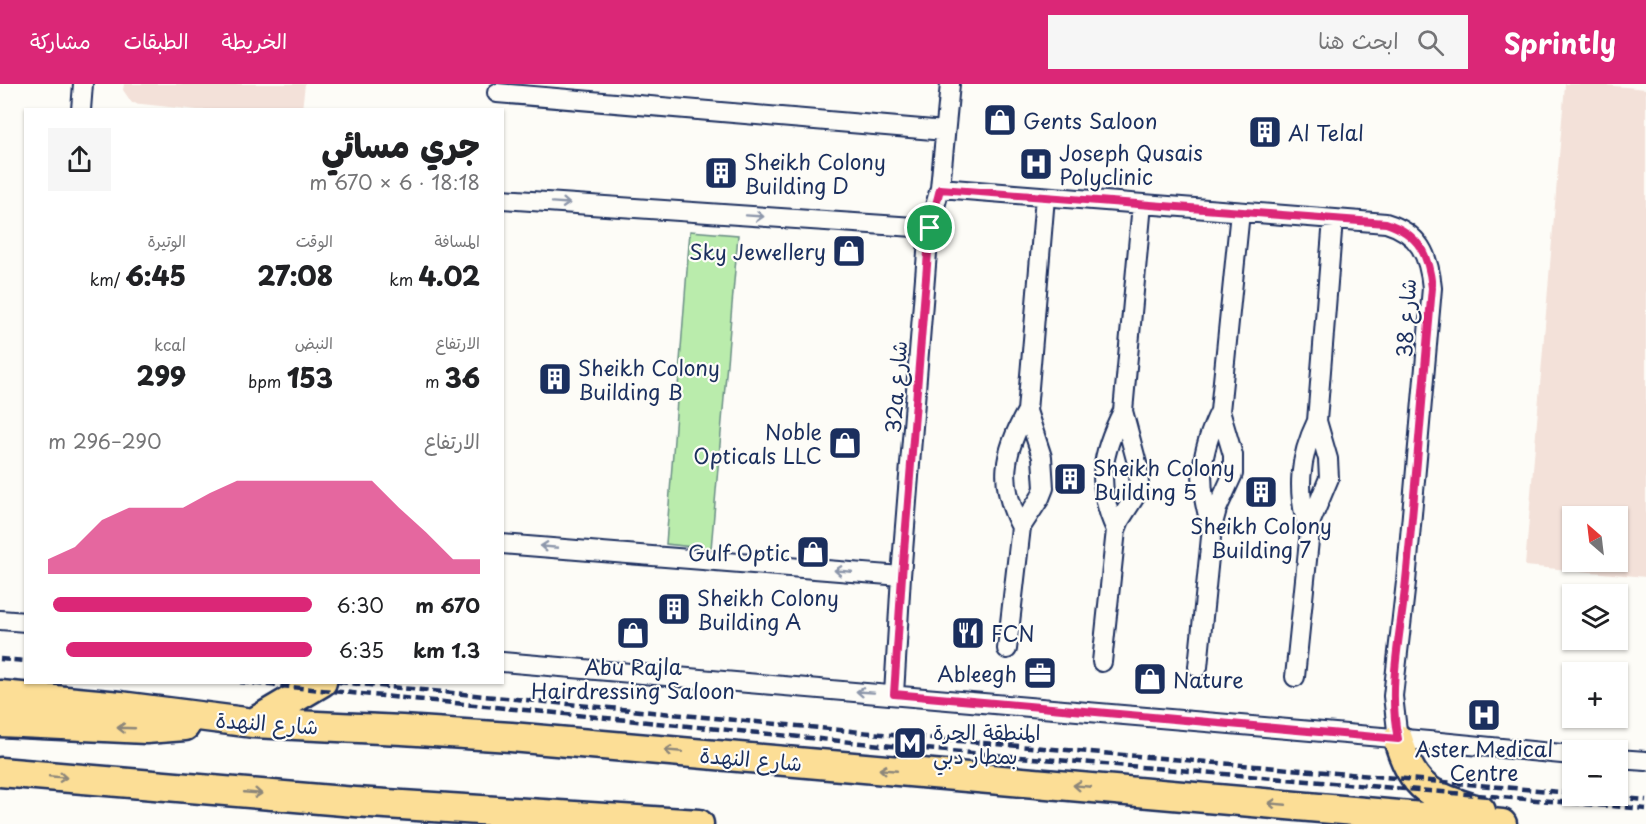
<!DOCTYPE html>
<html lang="ar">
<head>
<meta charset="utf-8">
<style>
  body { margin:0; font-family:"Playpen Sans","Playpen Sans Arabic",sans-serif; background:#f6f6f6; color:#202124; direction:rtl; height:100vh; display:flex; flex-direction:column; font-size:22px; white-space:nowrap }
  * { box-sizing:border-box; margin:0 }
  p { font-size:20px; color:#757577 }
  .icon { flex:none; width:33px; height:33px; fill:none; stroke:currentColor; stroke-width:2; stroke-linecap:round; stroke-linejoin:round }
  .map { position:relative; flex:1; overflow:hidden; direction:ltr }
  .details { position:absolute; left:24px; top:24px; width:480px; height:576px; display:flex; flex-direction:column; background:#fff; border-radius:0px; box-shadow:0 2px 4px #0004; direction:rtl }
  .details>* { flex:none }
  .needle { width:39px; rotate:332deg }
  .buttons { position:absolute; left:1562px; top:422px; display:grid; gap:12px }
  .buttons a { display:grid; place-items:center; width:66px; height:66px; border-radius:0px; background:#fff; box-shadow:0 2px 4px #0004; font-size:30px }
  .pin { position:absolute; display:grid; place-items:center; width:51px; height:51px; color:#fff; margin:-26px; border:3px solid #fff; border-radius:50%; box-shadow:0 2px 6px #0007 }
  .round { display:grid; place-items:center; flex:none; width:63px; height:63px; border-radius:0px; background:#f6f6f6 }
  .overview { display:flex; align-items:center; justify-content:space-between; height:102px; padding:0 24px }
  h1 { font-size:33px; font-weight:800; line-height:45px }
  .figures { display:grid; grid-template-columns:repeat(3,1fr); gap:9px; height:102px; padding:6px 24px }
  .figures div { display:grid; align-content:center }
  .figures b { font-size:26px; font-weight:800 }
  .figures small { font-size:16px; font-weight:400 }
  .figures p { font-size:16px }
  .chart { height:168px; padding:12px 24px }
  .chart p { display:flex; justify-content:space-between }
  .chart svg { width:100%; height:108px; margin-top:6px; fill:#db2777; opacity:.7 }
  ul { padding:0 24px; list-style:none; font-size:20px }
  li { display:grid; grid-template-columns:96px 72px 1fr; align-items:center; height:45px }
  li i { height:15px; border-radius:8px; background:#db2777 }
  header { display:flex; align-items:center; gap:36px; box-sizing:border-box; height:84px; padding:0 30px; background:#db2777; color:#fff }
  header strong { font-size:28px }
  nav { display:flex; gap:33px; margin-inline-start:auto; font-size:21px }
  .search { width:420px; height:54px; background:#f6f6f6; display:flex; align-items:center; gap:15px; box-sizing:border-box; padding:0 21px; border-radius:0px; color:#757577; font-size:22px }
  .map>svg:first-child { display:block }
  .built { fill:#f3e1d9; fill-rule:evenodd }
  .green { fill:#baecac; stroke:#6a8e85; stroke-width:1.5 }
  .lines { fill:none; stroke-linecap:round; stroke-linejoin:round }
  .street-casing { stroke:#1b2f5e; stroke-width:22 }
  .primary-casing { stroke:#1b2f5e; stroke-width:33 }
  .street { stroke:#fdfcf7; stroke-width:18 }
  .primary { stroke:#fcde96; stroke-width:28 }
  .rail { stroke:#1b2f5e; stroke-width:4.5; stroke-dasharray:9 4.5; stroke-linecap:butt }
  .oneway { stroke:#8c96aa }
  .oneway2 { stroke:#8c867a }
  .route-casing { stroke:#fff; stroke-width:12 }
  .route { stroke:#db2777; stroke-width:8 }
  .labels { text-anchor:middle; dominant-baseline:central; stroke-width:4.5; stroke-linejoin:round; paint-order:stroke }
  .poi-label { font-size:21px; fill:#1b2f5e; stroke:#fdfcf7; text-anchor:start }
  .street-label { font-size:21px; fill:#1b2f5e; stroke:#fdfcf7 }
</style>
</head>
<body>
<header>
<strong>Sprintly</strong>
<div class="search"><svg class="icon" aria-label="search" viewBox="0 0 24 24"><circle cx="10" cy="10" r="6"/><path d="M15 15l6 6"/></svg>ابحث هنا</div>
<nav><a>الخريطة</a><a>الطبقات</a><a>مشاركة</a></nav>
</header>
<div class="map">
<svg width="1646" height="740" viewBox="0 0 1646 740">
  <rect width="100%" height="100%" fill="#fdfcf7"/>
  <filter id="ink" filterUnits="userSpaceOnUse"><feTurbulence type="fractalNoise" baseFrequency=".0167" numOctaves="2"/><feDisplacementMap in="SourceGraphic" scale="12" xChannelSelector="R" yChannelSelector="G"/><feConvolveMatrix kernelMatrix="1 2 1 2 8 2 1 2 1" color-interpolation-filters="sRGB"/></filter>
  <g filter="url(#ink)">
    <path class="built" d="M124,0H305L302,25L198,26L132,19L123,6Z
      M1565,0H1594L1646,5V493L1525,482ZM1572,432H1617V477H1572Z"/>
    <path class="green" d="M690,147L738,151L711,465L666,460Z"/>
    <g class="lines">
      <g class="street-casing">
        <path id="street" d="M497,9L945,47
          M81,26L83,0
          M940,104L1386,139C1419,149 1429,171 1432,204L1406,498L1393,612L1398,655
          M502,115L929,144
          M1021,443C998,400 1003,369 1027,327
          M1212,443C1196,400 1200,368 1220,327
          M1116,446C1095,401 1101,370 1123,327
          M1309,448C1296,408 1299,374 1317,337
          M502,460L901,492
          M0,536L26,538
          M1007,565L1021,443L1040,414L1044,404L1042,373L1027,327L1045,113
          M502,578L1440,658L1572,671
          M1102,578L1116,446L1120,436L1136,411L1139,402L1138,383L1123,327L1142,120
          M1198,583L1212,443L1217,425L1233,390V371L1220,327L1240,128
          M1295,593L1311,437L1329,394L1328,375L1317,337L1333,135
          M894,610L901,492L929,144L940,104L950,0
          M1617,675L1646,677"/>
      </g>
      <g class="primary-casing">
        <path id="primary" d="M0,611L120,622L253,639L402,646L511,653L1502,740
          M0,638L146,645L185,642
          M253,639L322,598
          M1398,655C1413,707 1432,712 1481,727
          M0,688L355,718L699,740"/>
      </g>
      <use href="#street" class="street"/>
      <use href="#primary" class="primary"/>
      <path class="rail" d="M0,575L26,577
        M240,598L912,664L1646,725
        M338,598L913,653L1572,709
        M1591,711L1646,716"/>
    </g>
    <defs><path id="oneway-shaft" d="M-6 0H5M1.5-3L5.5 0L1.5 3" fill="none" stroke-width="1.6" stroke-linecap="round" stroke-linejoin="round" transform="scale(1.5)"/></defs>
    <g class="oneway">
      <use href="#oneway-shaft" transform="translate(561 119) rotate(4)"/>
      <use href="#oneway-shaft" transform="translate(755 132) rotate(4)"/>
      <use href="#oneway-shaft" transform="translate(549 463) rotate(-175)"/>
      <use href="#oneway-shaft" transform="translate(843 487) rotate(-175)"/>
      <use href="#oneway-shaft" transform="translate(865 608) rotate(-176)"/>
    </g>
    <g class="oneway2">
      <use href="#oneway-shaft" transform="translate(126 644) rotate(-178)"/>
      <use href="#oneway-shaft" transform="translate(673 667) rotate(-175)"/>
      <use href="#oneway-shaft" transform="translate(888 686) rotate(-175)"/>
      <use href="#oneway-shaft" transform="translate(58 693) rotate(5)"/>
      <use href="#oneway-shaft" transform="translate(1082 702) rotate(-175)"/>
      <use href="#oneway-shaft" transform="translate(253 709) rotate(5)"/>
      <use href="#oneway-shaft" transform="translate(1277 720) rotate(-175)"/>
    </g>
  </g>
  <g class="lines" filter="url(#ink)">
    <g class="route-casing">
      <path id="route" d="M940,105L1386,139C1419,150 1429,171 1432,204C1423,302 1416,399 1406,496C1401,549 1387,602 1398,655L894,610L902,492L930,144Z"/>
    </g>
    <use href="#route" class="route"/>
  </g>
  <defs>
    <g id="shop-square" transform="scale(1.725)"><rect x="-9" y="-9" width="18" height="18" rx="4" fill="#1b2f5e" stroke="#fdfcf7"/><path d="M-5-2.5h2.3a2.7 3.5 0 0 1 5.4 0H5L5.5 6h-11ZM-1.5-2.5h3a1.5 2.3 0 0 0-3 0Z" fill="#fff"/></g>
    <g id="building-square" transform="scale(1.725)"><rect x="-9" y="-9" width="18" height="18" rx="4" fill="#1b2f5e" stroke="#fdfcf7"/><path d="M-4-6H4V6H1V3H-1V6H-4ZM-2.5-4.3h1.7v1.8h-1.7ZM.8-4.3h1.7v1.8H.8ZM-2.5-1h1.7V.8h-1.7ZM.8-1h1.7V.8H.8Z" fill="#fff"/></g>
    <g id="hospital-square" transform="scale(1.725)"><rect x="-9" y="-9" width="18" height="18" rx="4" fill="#1b2f5e" stroke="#fdfcf7"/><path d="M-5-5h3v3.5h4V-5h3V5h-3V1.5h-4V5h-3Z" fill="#fff"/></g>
    <g id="restaurant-square" transform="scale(1.725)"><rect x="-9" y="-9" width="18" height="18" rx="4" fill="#1b2f5e" stroke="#fdfcf7"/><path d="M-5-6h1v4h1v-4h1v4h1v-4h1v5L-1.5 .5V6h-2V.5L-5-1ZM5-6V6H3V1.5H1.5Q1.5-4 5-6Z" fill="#fff"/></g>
    <g id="office-square" transform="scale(1.725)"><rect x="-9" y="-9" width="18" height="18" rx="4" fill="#1b2f5e" stroke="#fdfcf7"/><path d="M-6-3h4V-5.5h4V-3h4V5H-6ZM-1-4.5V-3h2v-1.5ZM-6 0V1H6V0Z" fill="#fff"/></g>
    <g id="metro-square" transform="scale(1.725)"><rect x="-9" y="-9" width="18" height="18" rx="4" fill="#1b2f5e" stroke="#fdfcf7"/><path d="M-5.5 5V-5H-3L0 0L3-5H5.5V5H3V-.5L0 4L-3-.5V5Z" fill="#fff"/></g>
  </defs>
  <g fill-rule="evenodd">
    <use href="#shop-square" x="1000" y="36"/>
    <use href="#building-square" x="1265" y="48"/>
    <use href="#hospital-square" x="1036" y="80"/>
    <use href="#building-square" x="721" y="89"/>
    <use href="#shop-square" x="849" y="167"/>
    <use href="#building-square" x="555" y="295"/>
    <use href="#shop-square" x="845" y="359"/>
    <use href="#building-square" x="1070" y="395"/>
    <use href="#building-square" x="1261" y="408"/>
    <use href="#shop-square" x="813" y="468"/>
    <use href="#building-square" x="674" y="525"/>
    <use href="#shop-square" x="633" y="549"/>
    <use href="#restaurant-square" x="968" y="549"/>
    <use href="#office-square" x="1040" y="589"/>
    <use href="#shop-square" x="1150" y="595"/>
    <use href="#hospital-square" x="1484" y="631"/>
    <use href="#metro-square" x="910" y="659"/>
  </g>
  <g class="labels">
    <g class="poi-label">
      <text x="1023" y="36">Gents Saloon</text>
      <text x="1288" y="48">Al Telal</text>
      <text x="1059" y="68">Joseph Qusais<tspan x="1059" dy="24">Polyclinic</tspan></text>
      <text x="744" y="77">Sheikh Colony<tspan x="744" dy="24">Building D</tspan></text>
      <text x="826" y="167" text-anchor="end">Sky Jewellery</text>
      <text x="578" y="283">Sheikh Colony<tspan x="578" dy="24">Building B</tspan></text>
      <text x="822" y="347" text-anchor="end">Noble<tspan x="822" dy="24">Opticals LLC</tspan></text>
      <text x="1093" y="383">Sheikh Colony<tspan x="1093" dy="24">Building 5</tspan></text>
      <text x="1261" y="441" text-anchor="middle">Sheikh Colony<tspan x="1261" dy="24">Building 7</tspan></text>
      <text x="790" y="468" text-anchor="end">Gulf Optic</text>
      <text x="697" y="513">Sheikh Colony<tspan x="697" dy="24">Building A</tspan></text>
      <text x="991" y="549">FCN</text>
      <text x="633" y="582" text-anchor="middle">Abu Rajla<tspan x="633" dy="24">Hairdressing Saloon</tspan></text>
      <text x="1017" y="589" text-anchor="end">Ableegh</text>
      <text x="1173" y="595">Nature</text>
      <text x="933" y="647">المنطقة الحرة<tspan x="933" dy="24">بمطار دبي</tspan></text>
      <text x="1484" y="664" text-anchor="middle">Aster Medical<tspan x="1484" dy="24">Centre</tspan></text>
    </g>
    <g class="street-label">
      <text transform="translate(1405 234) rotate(-87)">شارع 38</text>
      <text transform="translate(895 303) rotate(-86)">32a شارع</text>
      <text transform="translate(267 638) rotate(4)">شارع النهدة</text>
      <text transform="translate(751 674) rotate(5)">شارع النهدة</text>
    </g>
  </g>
</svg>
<div class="buttons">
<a><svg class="needle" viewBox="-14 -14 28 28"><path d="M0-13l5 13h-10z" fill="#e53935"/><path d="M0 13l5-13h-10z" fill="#757577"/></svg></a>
<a><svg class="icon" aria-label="layers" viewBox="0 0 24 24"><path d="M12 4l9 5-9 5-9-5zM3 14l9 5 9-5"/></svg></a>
<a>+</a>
<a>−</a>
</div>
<div class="pin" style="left:930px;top:144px;background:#1e9e55"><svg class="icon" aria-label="arrive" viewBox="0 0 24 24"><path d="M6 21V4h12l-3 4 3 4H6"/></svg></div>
<section class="details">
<div class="overview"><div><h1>جري مسائي</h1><p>18:18 · 6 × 670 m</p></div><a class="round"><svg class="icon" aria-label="share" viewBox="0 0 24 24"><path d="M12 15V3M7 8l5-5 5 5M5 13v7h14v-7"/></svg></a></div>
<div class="figures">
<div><p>المسافة</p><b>4.02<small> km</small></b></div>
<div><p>الوقت</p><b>27:08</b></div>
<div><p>الوتيرة</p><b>6:45<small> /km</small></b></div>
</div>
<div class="figures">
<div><p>الارتفاع</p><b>36<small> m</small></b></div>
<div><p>النبض</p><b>153<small> bpm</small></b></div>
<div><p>kcal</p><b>299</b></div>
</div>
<div class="chart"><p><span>الارتفاع</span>290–296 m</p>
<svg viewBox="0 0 160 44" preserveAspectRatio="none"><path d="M0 44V38L10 33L20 22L30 17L40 17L50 17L60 11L70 6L80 6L90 6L100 6L110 6L120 6L130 17L140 27L150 38L160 38V44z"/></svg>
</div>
<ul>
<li><b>670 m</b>6:30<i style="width:98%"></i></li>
<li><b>1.3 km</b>6:35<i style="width:93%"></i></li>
</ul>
</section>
</div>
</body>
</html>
